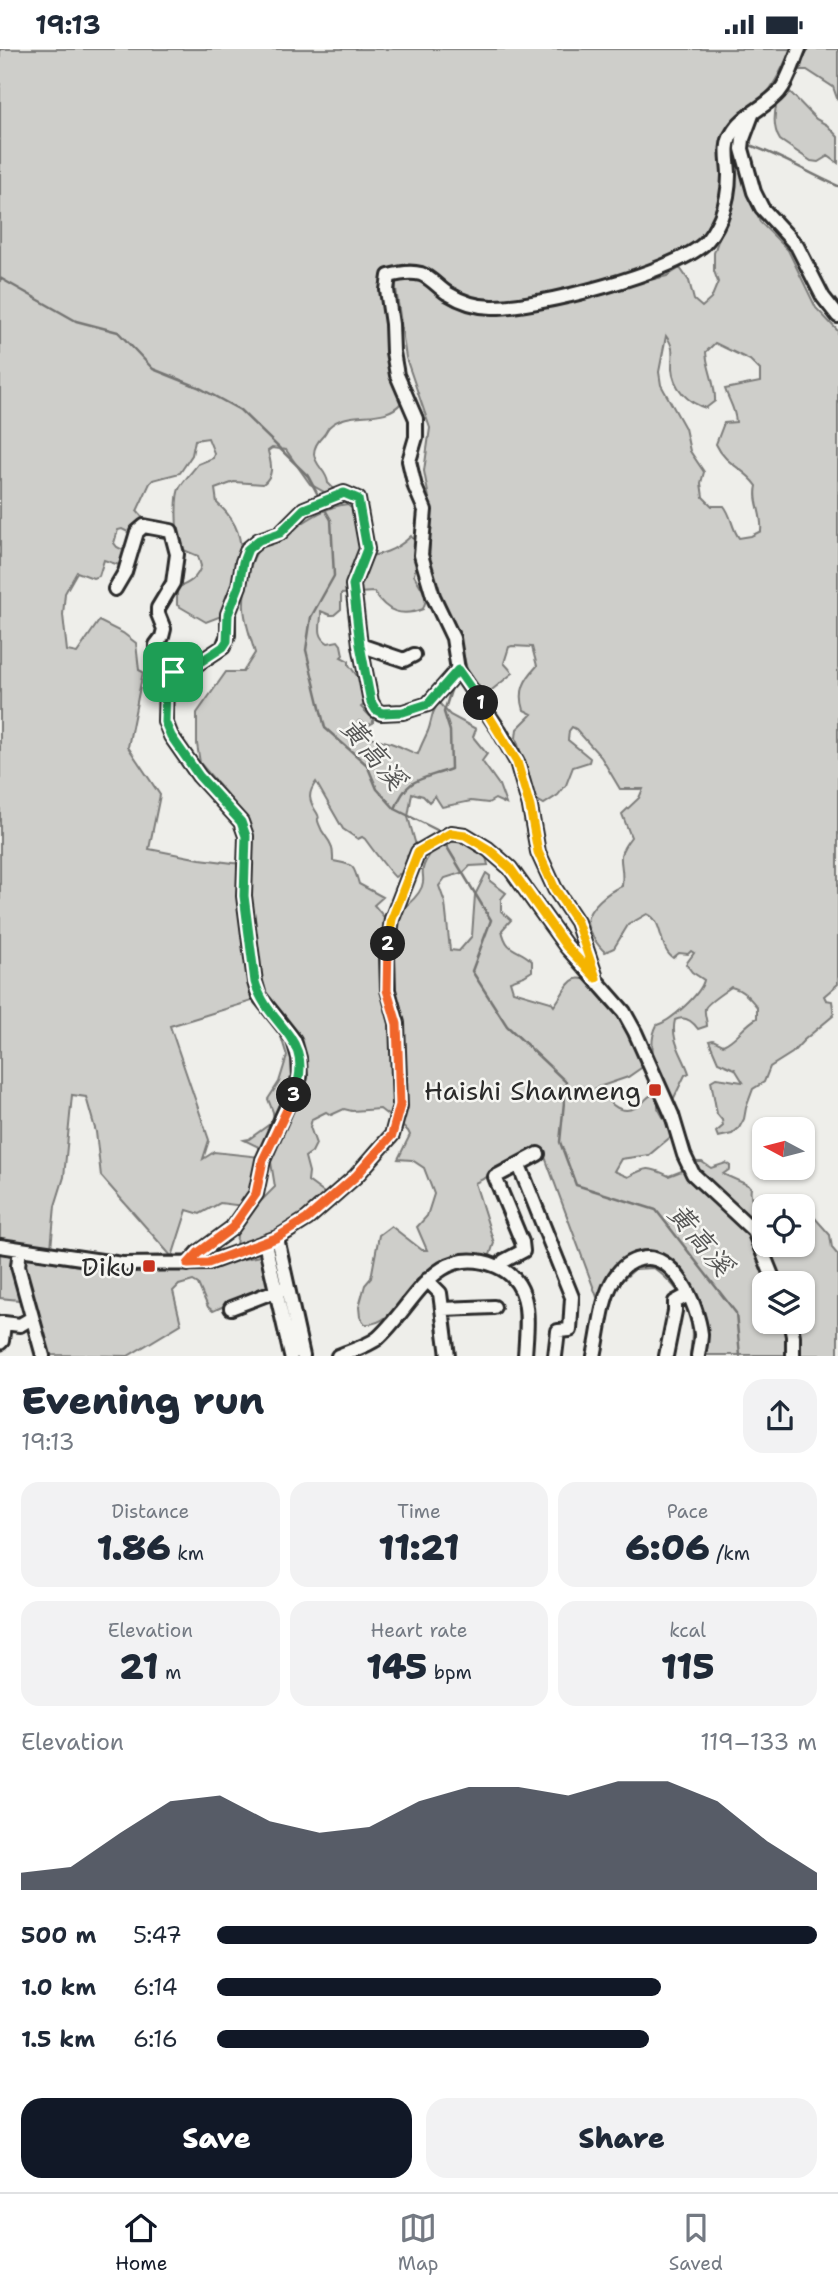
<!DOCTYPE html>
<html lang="en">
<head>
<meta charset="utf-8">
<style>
  body { margin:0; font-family:"Shantell Sans","LXGW WenKai TC",sans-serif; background:#f2f2f3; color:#1f2937; height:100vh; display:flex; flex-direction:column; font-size:26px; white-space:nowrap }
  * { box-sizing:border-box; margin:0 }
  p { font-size:23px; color:#747a83 }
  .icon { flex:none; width:38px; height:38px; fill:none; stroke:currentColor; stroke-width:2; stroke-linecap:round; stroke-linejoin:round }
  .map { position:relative; height:1307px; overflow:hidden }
  .details { display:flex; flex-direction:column; background:#fff; flex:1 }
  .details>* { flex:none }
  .needle { width:46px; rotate:277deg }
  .controls { position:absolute; left:752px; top:1068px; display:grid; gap:14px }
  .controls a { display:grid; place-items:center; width:63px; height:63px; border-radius:14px; background:#fff; box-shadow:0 2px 5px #0004; font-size:35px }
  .pin { position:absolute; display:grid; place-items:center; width:60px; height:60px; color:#fff; margin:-30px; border-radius:14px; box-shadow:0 4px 10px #0006 }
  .km { position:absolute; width:35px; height:35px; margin:-18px; border-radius:50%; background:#222; color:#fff; font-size:19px; line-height:35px; text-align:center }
  .round { display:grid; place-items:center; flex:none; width:74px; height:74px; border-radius:21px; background:#f2f2f3 }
  .head { display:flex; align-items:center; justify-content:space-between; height:119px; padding:0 21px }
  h1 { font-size:38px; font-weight:800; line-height:52px }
  .stats { display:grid; grid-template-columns:repeat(3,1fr); gap:10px; height:119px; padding:7px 21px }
  .stats div { display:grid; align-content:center; border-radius:18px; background:#f2f2f3; text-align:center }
  .stats b { font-size:35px; font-weight:800 }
  .stats small { font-size:19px; font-weight:400 }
  .stats p { font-size:19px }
  .chart { height:196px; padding:14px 21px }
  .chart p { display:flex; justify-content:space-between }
  .chart svg { width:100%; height:126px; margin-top:7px; fill:#111827; opacity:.7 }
  .action { display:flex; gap:14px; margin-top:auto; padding:14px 21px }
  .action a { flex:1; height:80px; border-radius:21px; background:#111827; color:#fff; font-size:28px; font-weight:800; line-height:80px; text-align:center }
  .action a+a { background:#f2f2f3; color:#1f2937 }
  ul { padding:0 21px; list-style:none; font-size:23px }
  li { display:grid; grid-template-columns:112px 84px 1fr; align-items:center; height:52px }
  li i { height:18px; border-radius:9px; background:#111827 }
  .status { display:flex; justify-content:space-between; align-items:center; height:49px; padding:0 35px; background:#fff; direction:ltr }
  .status svg { height:19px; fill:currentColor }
  .dock { display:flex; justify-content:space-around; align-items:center; height:98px; border-top:2px solid #e0e1e3; background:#fff; font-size:19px; color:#747a83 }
  .dock a { display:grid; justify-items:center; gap:4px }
  .dock .current { color:#111827 }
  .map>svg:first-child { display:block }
  .green { fill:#cececa; stroke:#7c7c7a; stroke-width:2; fill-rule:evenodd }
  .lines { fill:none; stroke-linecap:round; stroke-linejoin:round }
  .stream { stroke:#757573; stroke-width:2.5 }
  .minor-casing { stroke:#2b2b2b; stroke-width:18 }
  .minor { stroke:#f6f6f2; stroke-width:12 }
  .split-1-casing { stroke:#fff; stroke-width:14 }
  .split-2-casing { stroke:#fff; stroke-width:14 }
  .split-3-casing { stroke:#fff; stroke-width:14 }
  .split-4-casing { stroke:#fff; stroke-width:14 }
  .split-1 { stroke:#22a559; stroke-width:9 }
  .split-2 { stroke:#f5b400; stroke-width:9 }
  .split-3 { stroke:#f0652b; stroke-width:9 }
  .split-4 { stroke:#22a559; stroke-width:9 }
  .poi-dot { fill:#c8321e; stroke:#f6f6f2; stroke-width:2.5 }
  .labels { text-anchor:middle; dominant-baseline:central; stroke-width:5; stroke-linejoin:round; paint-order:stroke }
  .poi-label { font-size:26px; fill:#2b2b2b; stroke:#f6f6f2; text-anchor:end }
  .water-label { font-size:28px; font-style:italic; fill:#565655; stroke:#f6f6f2 }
</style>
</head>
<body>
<div class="status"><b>19:13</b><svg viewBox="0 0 49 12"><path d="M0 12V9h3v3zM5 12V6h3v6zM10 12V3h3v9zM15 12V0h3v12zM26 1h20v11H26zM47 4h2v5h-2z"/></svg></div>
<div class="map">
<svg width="838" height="1307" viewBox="0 0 838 1307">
  <rect width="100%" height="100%" fill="#eeeeea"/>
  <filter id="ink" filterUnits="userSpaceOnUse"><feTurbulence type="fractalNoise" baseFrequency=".0143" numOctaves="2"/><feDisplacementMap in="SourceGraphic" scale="14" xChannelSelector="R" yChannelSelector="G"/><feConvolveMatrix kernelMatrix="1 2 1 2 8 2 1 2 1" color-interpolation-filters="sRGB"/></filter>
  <g filter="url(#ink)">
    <path class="green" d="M0,0H791C777,32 768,49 740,69C733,98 722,171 703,191C680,213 524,256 491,254C470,253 454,242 437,232C434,229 428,224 424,223C414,220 397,225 387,226L389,299L401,354C384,375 349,359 329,378C327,380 326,384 323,387C318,392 314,397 314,405C315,417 327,422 328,434L333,439L326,444L310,435L286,401L272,399L268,402C271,415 275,426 263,435L234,433L215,440L217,454C256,488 239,525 224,566L206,573L177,556V539C189,534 197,530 201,517L198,507L179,499C177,487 174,447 180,438C185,430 192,423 198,415L213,409L214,404L208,389L195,391L192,406L180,424L153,431L150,434L137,462L143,469V474L132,485L122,480L118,481L114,494L117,498L125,502L119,516L104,511L99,527L93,529L77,523L65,544L63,566L67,602L77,604L99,572L123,584L136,594L139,621L143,623L128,698L160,746L149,800L200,810L241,815L244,893L253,949L252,952L170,977L209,1091L203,1110L214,1103L261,1108L253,1142L243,1157L220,1154L200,1165L187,1161L172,1208L101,1127L96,1083L86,1048L72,1046L64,1128L55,1157L51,1199L0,1191Z
      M809,0H838V52L833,38L807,21H801L802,9Z
      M790,43L816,70L827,76L838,88V114L828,107L818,113L811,112L780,91C773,80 774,65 777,53Z
      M733,102H739L760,173L788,201L816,259L838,282V935L824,947L826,951L832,952L834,966L804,991L792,1004L770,1018L764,1033L753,1040L746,1059L744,1070L739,1079L732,1085L718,1088L716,1083L723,1077L722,1071L717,1065L711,1032L716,1029C725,1030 734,1032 743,1033L735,1020L718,1013L709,992L713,991L723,996C736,991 744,976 757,969V958C750,949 743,941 731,938C726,942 705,955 705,960C704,965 707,971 707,977L698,980C693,973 685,966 675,971C670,991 683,1006 689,1024L685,1026L672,1053C661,1029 644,1001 657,976C671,972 701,945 704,931L692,923L686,915L694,904L691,902L688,905L679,904L673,909C658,899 664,871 647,865L628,876L614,899L605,903C599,898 587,882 587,873C588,858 609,842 622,837C625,810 613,811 631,788L622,765L639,749L643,740H620L601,708L576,680L572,678L569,682L568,691L590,709L589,713L573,718L566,736L558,746L544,755L535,750L516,689L517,680L532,665L524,661C518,642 524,631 537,617L532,598L512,597L509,598L504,614L513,624L488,644L473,645L464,608L429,515L431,460L424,422L430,379L406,309L395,233L397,229H421L467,256L574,249L667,227L680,219L689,232L694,251L702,258L711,250L718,233L714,222V204L726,168ZM666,287C675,299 672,305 672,319C673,339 688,354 706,359L715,352C716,335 707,320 706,303L715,294L750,311L760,321V333L725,340C729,352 735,359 736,373L724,374L716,395C726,417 744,418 757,437C753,453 763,465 761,482L751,487L739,489C731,478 732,467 724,457H712L703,448L701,434L704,423L690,402L685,379L661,336L659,323Z
      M348,455C361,467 360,490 360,506C378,509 398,500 411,487C425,506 417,508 414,526L427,548L423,560C402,568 387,564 374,543L341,545V560L334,566H330L321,562C322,574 315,586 328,594L338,592L341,596L343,606L341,608L349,612V616L363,635L365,655L361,658L373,670V674L369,676L359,672L357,674C363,692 381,689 396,696C404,699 410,703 418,705C421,696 424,691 428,682C432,672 431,662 439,654L450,666L476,680L473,688L487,705L482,712L499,736L506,755L495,750L488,754L471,752L442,758L435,747L429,753L423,747L412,744L408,768L417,800L407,807L412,820L407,827L399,825L395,828C391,825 370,797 365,790L362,788L358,790L343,780L316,733C307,745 309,752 317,764C322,773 315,765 319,775C324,791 334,789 333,812C352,816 353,813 359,835L383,848L374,856L384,868C397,868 422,846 423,833C424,827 421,823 424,816C430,802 441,793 453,784L485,804L488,816L470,817L464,823L445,829L439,837L445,854L450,901L459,902L472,887L475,846L486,824L490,827V832L506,844L501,850V862L511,871L502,881C507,905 518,898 532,912V922L524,927L510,932L513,942L551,953L554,957C570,935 571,918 600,939L604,953L626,976L644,1017L628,1028L596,1039C609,1054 623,1071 642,1054C648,1049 648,1046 656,1045L658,1049V1059L673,1086L649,1106L621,1110L614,1122L628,1128C647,1117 650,1118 669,1127L687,1120L692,1113H702L711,1119L726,1114L730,1116V1120L723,1125L748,1136L751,1139C749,1151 755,1160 765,1164V1195H803V1157H783L787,1149H802L814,1168L830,1186L832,1199L838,1206V1306H690C697,1266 685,1243 654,1219L635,1220L613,1240L610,1253L597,1248L542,1100L475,1134L494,1194L489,1209C471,1214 430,1225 416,1236C400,1249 389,1277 365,1275L360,1268L359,1258L365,1236L371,1229L379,1186L391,1177L422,1201H427L417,1178L427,1167L434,1145L424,1119L412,1111L398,1110L410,1086L408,1082L380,1060L352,1062L344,1060L331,1066L326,1063L312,1070L310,1078L316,1095L312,1103L305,1108L309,1123L308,1132L331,1149L332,1156C317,1178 262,1189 236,1198L238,1175L275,1138L271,1113L265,1101L244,1091L249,1090L274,1072L273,1063L268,1050L279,1033L287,1007L278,978L262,946L248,846L249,783L246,768L200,714L197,695V664L226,623H243L255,604C245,570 239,558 249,524C251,515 254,505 260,499C268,492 280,489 289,483C307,471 326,457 348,455ZM765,1234H803V1272H765Z
      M0,1204L97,1220L181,1222L260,1207L268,1237L213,1262L208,1258L198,1235L193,1232L179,1236L173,1242L181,1275L128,1307L49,1306L29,1252L0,1249Z"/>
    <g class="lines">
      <path class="stream" d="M746,95C779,105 807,124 838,137
        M0,229L76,272L118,283L153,320L198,338L240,361L308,427L319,448
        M323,457L331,471L334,527L311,568L306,601L325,679L367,716L377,740L395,760L437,781L439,784
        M417,479L418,465
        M395,760C407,728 421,731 451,720L450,682L444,663L454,632
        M444,793L491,871L472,922L507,977L566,1033L560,1093L576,1136L656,1161L736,1264L740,1307"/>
      <g class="minor-casing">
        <path id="minor" d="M752,66L743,90L742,100L754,143L762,159L797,197L823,248L838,267
          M115,540L125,523L137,483L144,477L171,482L177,505L173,534L158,559V565L164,580L162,588L156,596V605L172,623
          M360,596L404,611L414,606
          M595,926L577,873L555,840L538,803L530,758L517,713L499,681L458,621L453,589L433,547L421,506L425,461L415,438L409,412L416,388V370L397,326L393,303L392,275L387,241L389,227C400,224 410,222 421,225C430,228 438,238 447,244C460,252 477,258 492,258C537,259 671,224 704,195C711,188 717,177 721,168C726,155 729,140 729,126C729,113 724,97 732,85C742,66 765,59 779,43C789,31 793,14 799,0
          M519,1116L572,1248L570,1281L558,1282L555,1307
          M277,1189L303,1307
          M265,1194L291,1307
          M0,1197L122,1215L208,1214L277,1189L307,1170L356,1127L392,1086L400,1057L397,974L388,941L387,907L392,870L418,803L451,784L465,786L488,800L510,819L566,897L624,963L635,983L672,1066L684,1106L693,1125L754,1182L775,1234
          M20,1200L18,1217L43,1307
          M188,1215L198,1204L232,1179L256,1145L263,1111L300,1028L299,1009L294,991L259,947L255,933L244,847L246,787L241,773L199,727L171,687L165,672L166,636L172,623L188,621L223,598L228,586V565L239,537L243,513L248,500L259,491L280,484L304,460L344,444L358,450L367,500L353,536L360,596L371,653L376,661L381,664L403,663L428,655L458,621
          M500,1219L504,1212L523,1202L522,1193L495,1128L538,1105
          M427,1231L440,1244L448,1307
          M231,1259L283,1239
          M443,1260L494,1258
          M790,1272L793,1287V1307
          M0,1274H4L2,1292L0,1294
          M4,1274L20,1276L32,1269
          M338,1307C350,1302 368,1297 378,1289C414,1257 435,1192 496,1217C534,1233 527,1272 525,1307
          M594,1307C600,1282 601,1250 615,1228C621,1219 629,1212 640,1210C674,1201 698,1257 701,1285C701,1292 699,1300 698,1307
          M666,1307L675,1262V1253L688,1246"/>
      </g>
      <use href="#minor" class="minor"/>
    </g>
  </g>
  <g class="lines" filter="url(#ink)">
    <g class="split-1-casing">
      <path id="split-1" d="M173,623L188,621L223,598L227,592L228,565L239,537L243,513L248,500L259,491L280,484L304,460L344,444L358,450L367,500L353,536L360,596L371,653L376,661L382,664L403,663L428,655L458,621L481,654"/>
    </g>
    <g class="split-2-casing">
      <path id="split-2" d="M388,895L392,870L418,803L451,784L465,786L488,800L510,819L566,897L596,929L577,873L555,840L538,803L530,758L517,713L481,654"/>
    </g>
    <g class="split-3-casing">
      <path id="split-3" d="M294,1046L263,1111L256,1145L232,1179L198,1204L188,1215L208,1214L276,1189L307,1170L356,1127L392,1086L400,1056L397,975L387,941L388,895"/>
    </g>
    <g class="split-4-casing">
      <path id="split-4" d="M173,623L166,636L165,673L171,687L199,727L241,773L246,787L244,847L255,933C268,979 317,988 294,1046"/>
    </g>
    <use href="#split-1" class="split-1"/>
    <use href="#split-2" class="split-2"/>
    <use href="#split-3" class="split-3"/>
    <use href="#split-4" class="split-4"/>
  </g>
  <g class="poi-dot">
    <rect x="648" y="1034" width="14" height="14" rx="3.5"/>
    <rect x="142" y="1210" width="14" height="14" rx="3.5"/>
  </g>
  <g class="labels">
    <g class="poi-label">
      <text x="641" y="1041">Haishi Shanmeng</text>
      <text x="135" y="1217">Diku</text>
    </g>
    <g class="water-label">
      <text transform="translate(374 704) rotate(50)">黃高溪</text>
      <text transform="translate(701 1190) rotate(50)">黃高溪</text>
    </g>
  </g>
</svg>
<div class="controls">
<a><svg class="needle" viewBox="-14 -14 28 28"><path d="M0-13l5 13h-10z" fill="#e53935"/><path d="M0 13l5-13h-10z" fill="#747a83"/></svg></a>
<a><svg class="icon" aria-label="locate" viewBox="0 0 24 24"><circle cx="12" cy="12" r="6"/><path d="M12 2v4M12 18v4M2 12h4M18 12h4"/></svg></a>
<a><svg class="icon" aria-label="layers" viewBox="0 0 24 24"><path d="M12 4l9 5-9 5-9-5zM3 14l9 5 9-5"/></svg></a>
</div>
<div class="pin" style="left:173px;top:623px;background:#1e9e55"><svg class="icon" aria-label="arrive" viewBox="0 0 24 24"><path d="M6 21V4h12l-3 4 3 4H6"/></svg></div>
<b class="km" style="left:481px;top:654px">1</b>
<b class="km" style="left:388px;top:895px">2</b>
<b class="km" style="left:294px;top:1046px">3</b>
</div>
<section class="details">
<div class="head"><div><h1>Evening run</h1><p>19:13</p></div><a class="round"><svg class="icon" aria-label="share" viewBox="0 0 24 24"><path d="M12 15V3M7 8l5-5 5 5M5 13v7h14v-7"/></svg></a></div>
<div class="stats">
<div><p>Distance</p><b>1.86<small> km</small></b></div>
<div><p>Time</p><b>11:21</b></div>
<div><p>Pace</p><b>6:06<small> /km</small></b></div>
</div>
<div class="stats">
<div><p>Elevation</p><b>21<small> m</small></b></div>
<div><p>Heart rate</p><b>145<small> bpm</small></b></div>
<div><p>kcal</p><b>115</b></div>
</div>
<div class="chart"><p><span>Elevation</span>119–133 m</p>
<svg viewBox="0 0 160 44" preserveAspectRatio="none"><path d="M0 44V38L10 36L20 24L30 13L40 11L50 20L60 24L70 22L80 13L90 8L100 8L110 11L120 6L130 6L140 13L150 27L160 38V44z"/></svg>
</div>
<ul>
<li><b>500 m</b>5:47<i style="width:100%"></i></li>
<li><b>1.0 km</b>6:14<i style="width:74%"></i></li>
<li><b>1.5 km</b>6:16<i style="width:72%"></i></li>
</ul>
<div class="action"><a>Save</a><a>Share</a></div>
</section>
<nav class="dock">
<a class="current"><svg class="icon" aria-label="home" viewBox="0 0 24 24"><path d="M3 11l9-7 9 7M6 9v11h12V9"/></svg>Home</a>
<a><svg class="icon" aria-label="map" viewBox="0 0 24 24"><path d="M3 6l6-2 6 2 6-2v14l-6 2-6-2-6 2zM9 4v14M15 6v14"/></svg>Map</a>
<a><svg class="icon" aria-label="saved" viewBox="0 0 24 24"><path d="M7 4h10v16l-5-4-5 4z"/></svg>Saved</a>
</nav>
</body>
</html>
